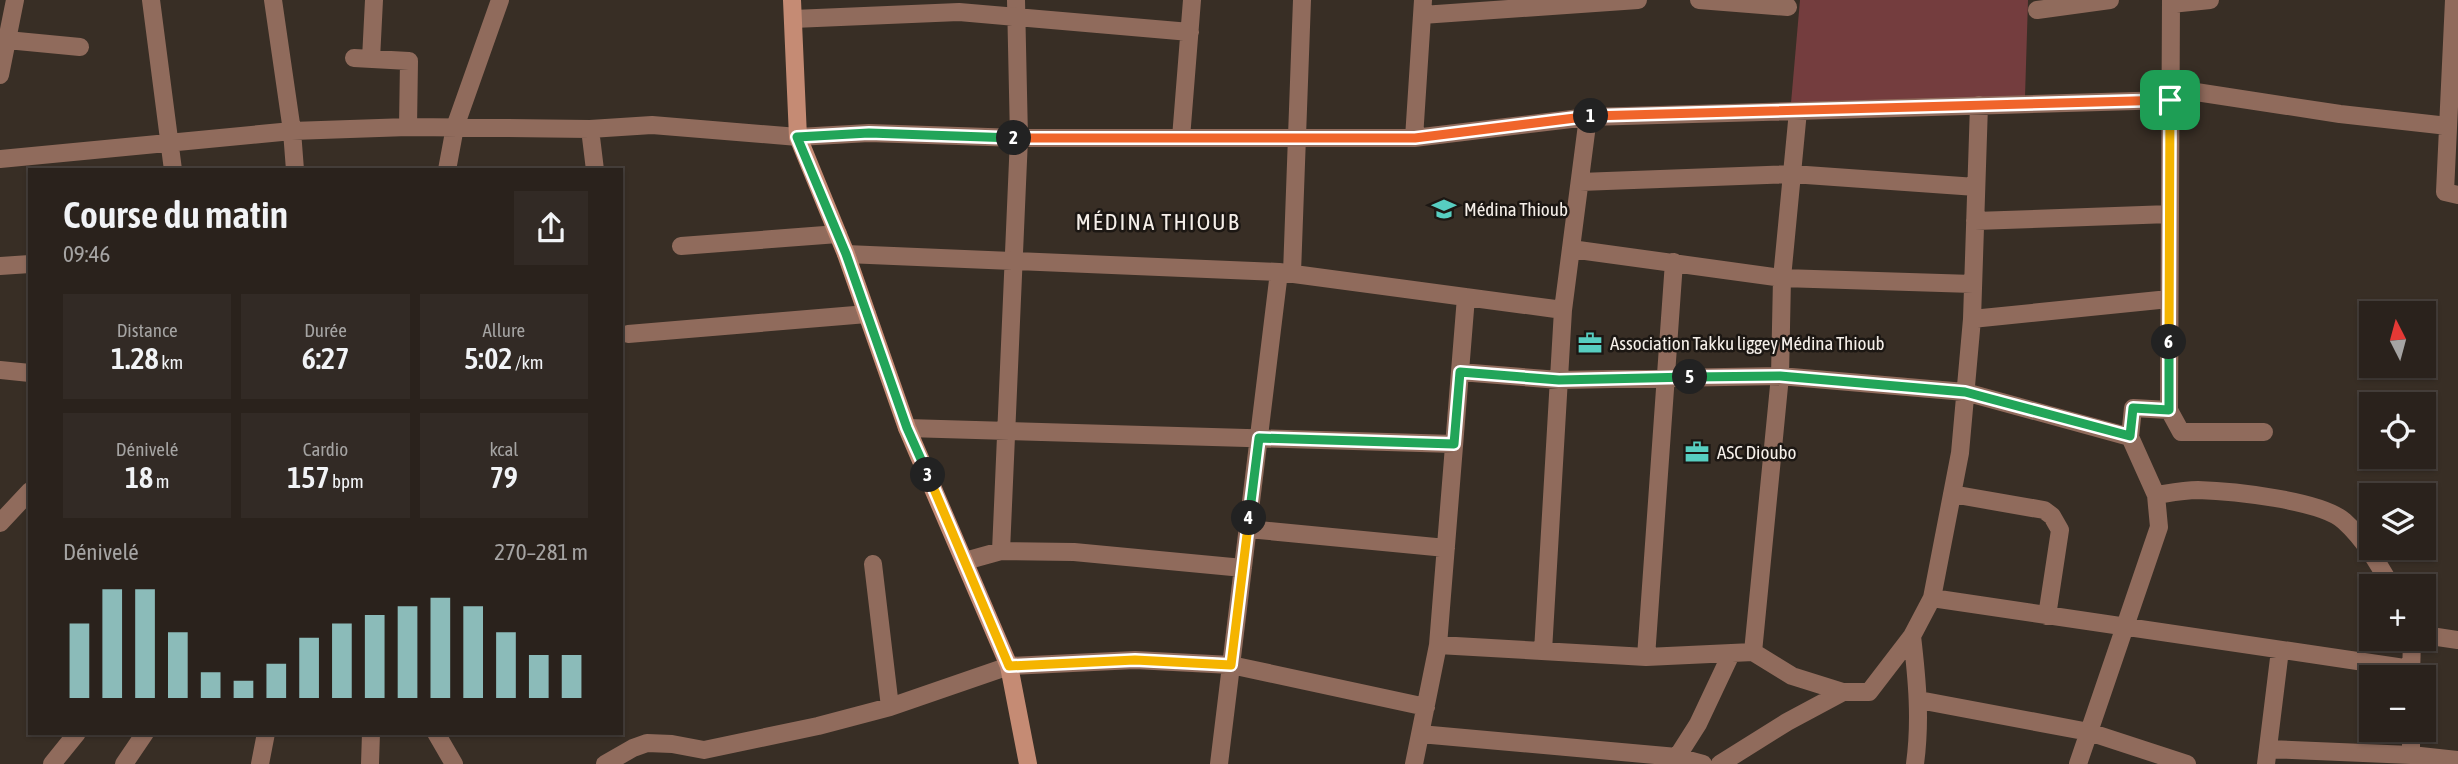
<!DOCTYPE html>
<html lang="fr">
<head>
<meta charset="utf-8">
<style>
  body { margin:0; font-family:"Asap Condensed",sans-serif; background:#322a25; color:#f1f3f6; height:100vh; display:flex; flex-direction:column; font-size:26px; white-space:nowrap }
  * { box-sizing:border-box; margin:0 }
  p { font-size:23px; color:#a5a4a3 }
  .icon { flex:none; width:38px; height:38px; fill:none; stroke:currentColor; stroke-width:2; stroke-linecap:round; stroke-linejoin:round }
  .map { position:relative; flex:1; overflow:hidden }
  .details { position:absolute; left:28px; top:168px; width:595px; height:567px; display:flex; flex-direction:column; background:#2a221c; border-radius:0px; box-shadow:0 2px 5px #0004,0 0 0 2px #463f3b }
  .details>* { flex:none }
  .needle { width:46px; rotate:354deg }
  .buttons { position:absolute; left:2359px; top:301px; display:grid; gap:14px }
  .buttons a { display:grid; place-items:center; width:77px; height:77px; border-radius:0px; background:#2a221c; box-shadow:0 2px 5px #0004,0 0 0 2px #463f3b; font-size:35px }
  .pin { position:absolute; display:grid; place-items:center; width:60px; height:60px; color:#fff; margin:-30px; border-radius:14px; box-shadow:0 4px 10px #0006 }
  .km { position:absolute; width:35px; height:35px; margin:-18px; border-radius:50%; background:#222; color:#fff; font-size:19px; line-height:35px; text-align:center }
  .round { display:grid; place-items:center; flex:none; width:74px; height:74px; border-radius:0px; background:#322a25 }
  .overview { display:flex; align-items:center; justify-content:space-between; height:119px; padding:0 35px }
  h1 { font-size:38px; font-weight:600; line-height:52px }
  .metrics { display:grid; grid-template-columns:repeat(3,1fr); gap:10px; height:119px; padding:7px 35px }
  .metrics div { display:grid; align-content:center; border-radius:0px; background:#322a25; text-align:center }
  .metrics b { font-size:30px; font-weight:600 }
  .metrics small { font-size:19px; font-weight:400 }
  .metrics p { font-size:19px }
  .chart { height:196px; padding:14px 35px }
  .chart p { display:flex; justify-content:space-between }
  .chart svg { width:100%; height:126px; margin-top:7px; stroke:#8bbbb9; stroke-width:6 }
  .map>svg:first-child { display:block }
  .green { fill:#743d3e }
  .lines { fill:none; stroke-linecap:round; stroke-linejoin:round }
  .street { stroke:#906b5c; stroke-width:18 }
  .secondary { stroke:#c58b74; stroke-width:18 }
  .split-1-casing { stroke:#fff; stroke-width:14 }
  .split-2-casing { stroke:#fff; stroke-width:14 }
  .split-3-casing { stroke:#fff; stroke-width:14 }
  .split-4-casing { stroke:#fff; stroke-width:14 }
  .split-5-casing { stroke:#fff; stroke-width:14 }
  .split-6-casing { stroke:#fff; stroke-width:14 }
  .split-7-casing { stroke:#fff; stroke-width:14 }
  .split-1 { stroke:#f0652b; stroke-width:9 }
  .split-2 { stroke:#f0652b; stroke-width:9 }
  .split-3 { stroke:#22a559; stroke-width:9 }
  .split-4 { stroke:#f5b400; stroke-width:9 }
  .split-5 { stroke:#22a559; stroke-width:9 }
  .split-6 { stroke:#22a559; stroke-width:9 }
  .split-7 { stroke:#f5b400; stroke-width:9 }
  .labels { text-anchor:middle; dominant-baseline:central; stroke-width:5; stroke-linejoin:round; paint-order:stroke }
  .poi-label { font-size:19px; fill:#f5efe9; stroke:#1c1713; text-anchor:start }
  .quarter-label { font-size:23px; letter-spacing:2px; fill:#f5efe9; stroke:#1c1713 }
</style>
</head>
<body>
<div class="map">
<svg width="2458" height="764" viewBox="0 0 2458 764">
  <rect width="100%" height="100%" fill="#382e25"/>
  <path class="green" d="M1800,0H2028L2025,96L1791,103Z"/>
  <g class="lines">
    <path class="street" d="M151,0L173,170
      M273,0L292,131L295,170
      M1699,0L1788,7
      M2171,0L2169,410L2181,432H2264
      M2454,0L2445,192L2458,195
      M2171,4L2210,0
      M2037,10L2110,0
      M1422,15L1638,0
      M793,19L959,12L1190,32
      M7,40L80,47
      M354,58L409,61L408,127
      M371,59L374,0
      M0,75L15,0
      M2170,88L2340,114L2448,126
      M590,129L595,170
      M1181,138L1192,0
      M1414,138L1423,0
      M0,159L292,131L408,127L590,129L652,125L798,137L869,133L1019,138H1414L1588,117L2170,100
      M447,170L455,127L500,0
      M1580,182L1792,174L1976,187
      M1975,221L2170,214
      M681,246L838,234
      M1571,249L1782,278L1973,284
      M846,254L1279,272L1563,310
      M0,266L30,264
      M1292,273L1302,0
      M1972,319L2169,299
      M628,334L867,314
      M0,370L30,373
      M1460,372L1559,380L1780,376L1965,392L2130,437
      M907,428L1454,444
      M1952,494L2044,510L2052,516L2060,530L2047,616
      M2156,495C2169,493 2184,490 2198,490C2231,491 2321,500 2344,521C2364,539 2378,563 2391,586
      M0,523L30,491
      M1248,529L1446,548
      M1001,551L1019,138L1016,0
      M965,561L1001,551L1074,552L1243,568
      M873,564L890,707
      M1932,598L2411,669
      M2424,635L2458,640
      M1912,636C1917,679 1921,720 1915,764
      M1438,645L1646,657L1753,652L1792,676L1843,692H1869L1912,636L1932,598L1960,453L1972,319L1979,105
      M1543,651L1563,310L1588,117
      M1753,652L1780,376L1782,278L1798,111
      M1646,657L1674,262
      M2411,677L2412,639
      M1919,700L2089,732L2187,764
      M436,733L454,764
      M1420,734L1677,757L1703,764
      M2268,749L2411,755V730
      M2411,755L2458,760
      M1677,757L1698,724L1731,654
      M52,764L77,733
      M124,764L145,733
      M260,764L266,733
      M370,764L371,733
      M605,764L633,748L647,743L672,744L704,750L818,726L890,707L1009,666L1135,660L1231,665L1426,707
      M1219,764L1279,272
      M1414,764L1438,645L1466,297
      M1720,764L1787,722L1843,692
      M2078,764L2159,527L2156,495L2130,437L2133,408L2169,410
      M2266,764L2280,650"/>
    <path class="secondary" d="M792,0L798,137L846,254L907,428L1009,666L1028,764"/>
  </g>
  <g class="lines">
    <g class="split-1-casing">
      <path id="split-1" d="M1591,116L2170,100"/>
    </g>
    <g class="split-2-casing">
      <path id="split-2" d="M1014,138H1415L1591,116"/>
    </g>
    <g class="split-3-casing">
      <path id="split-3" d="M928,475L907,428L846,254L797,137L869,133L1014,138"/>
    </g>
    <g class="split-4-casing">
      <path id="split-4" d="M928,475L1009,666L1135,660L1231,665L1249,518"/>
    </g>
    <g class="split-5-casing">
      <path id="split-5" d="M1249,518L1259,438L1454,444L1460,372L1559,380L1690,377"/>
    </g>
    <g class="split-6-casing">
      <path id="split-6" d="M1690,377L1780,376L1965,392L2130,436L2133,408L2169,410V342"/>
    </g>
    <g class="split-7-casing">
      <path id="split-7" d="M2169,342L2170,100"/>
    </g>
    <use href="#split-1" class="split-1"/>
    <use href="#split-2" class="split-2"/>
    <use href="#split-3" class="split-3"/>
    <use href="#split-4" class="split-4"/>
    <use href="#split-5" class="split-5"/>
    <use href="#split-6" class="split-6"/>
    <use href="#split-7" class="split-7"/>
  </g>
  <defs>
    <g id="school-bare" transform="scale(1.89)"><path d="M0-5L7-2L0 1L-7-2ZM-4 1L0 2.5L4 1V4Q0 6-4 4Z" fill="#57cec1" stroke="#1c1713" stroke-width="2.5" paint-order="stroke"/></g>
    <g id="office-bare" transform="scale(1.89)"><path d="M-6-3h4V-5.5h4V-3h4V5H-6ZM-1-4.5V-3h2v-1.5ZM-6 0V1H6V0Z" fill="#57cec1" stroke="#1c1713" stroke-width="2.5" paint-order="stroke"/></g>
  </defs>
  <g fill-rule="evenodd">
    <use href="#school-bare" x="1444" y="209"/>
    <use href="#office-bare" x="1590" y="343"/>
    <use href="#office-bare" x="1697" y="452"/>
  </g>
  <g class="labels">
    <g class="poi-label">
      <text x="1464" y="209">Médina Thioub</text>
      <text x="1610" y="343">Association Takku liggey Médina Thioub</text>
      <text x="1717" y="452">ASC Dioubo</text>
    </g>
    <g class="quarter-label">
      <text x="1158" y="222">MÉDINA THIOUB</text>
    </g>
  </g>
</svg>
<div class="buttons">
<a><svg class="needle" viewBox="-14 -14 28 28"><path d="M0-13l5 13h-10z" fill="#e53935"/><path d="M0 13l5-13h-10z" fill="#a5a4a3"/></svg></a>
<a><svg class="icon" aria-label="locate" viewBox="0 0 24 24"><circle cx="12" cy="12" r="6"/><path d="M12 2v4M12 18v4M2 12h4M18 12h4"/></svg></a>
<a><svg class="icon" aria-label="layers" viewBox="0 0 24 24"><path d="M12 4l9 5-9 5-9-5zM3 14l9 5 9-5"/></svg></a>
<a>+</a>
<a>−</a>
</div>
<div class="pin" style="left:2170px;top:100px;background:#1e9e55"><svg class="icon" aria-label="arrive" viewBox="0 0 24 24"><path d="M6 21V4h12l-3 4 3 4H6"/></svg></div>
<b class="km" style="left:1591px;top:116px">1</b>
<b class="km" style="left:1014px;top:138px">2</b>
<b class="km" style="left:928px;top:475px">3</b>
<b class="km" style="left:1249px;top:518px">4</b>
<b class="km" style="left:1690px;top:377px">5</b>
<b class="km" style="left:2169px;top:342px">6</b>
<section class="details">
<div class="overview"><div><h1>Course du matin</h1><p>09:46</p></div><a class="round"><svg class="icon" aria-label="share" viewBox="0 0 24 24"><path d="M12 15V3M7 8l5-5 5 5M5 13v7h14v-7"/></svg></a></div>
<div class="metrics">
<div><p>Distance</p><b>1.28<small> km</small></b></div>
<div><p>Durée</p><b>6:27</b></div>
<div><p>Allure</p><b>5:02<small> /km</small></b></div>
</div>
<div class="metrics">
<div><p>Dénivelé</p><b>18<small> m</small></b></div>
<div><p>Cardio</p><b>157<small> bpm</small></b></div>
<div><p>kcal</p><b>79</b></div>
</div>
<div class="chart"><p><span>Dénivelé</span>270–281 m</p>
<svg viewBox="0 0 160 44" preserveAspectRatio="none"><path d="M5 44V18M15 44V6M25 44V6M35 44V21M45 44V35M55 44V38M65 44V32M75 44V23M85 44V18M95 44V15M105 44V12M115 44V9M125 44V12M135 44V21M145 44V29M155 44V29"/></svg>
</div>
</section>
</div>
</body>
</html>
